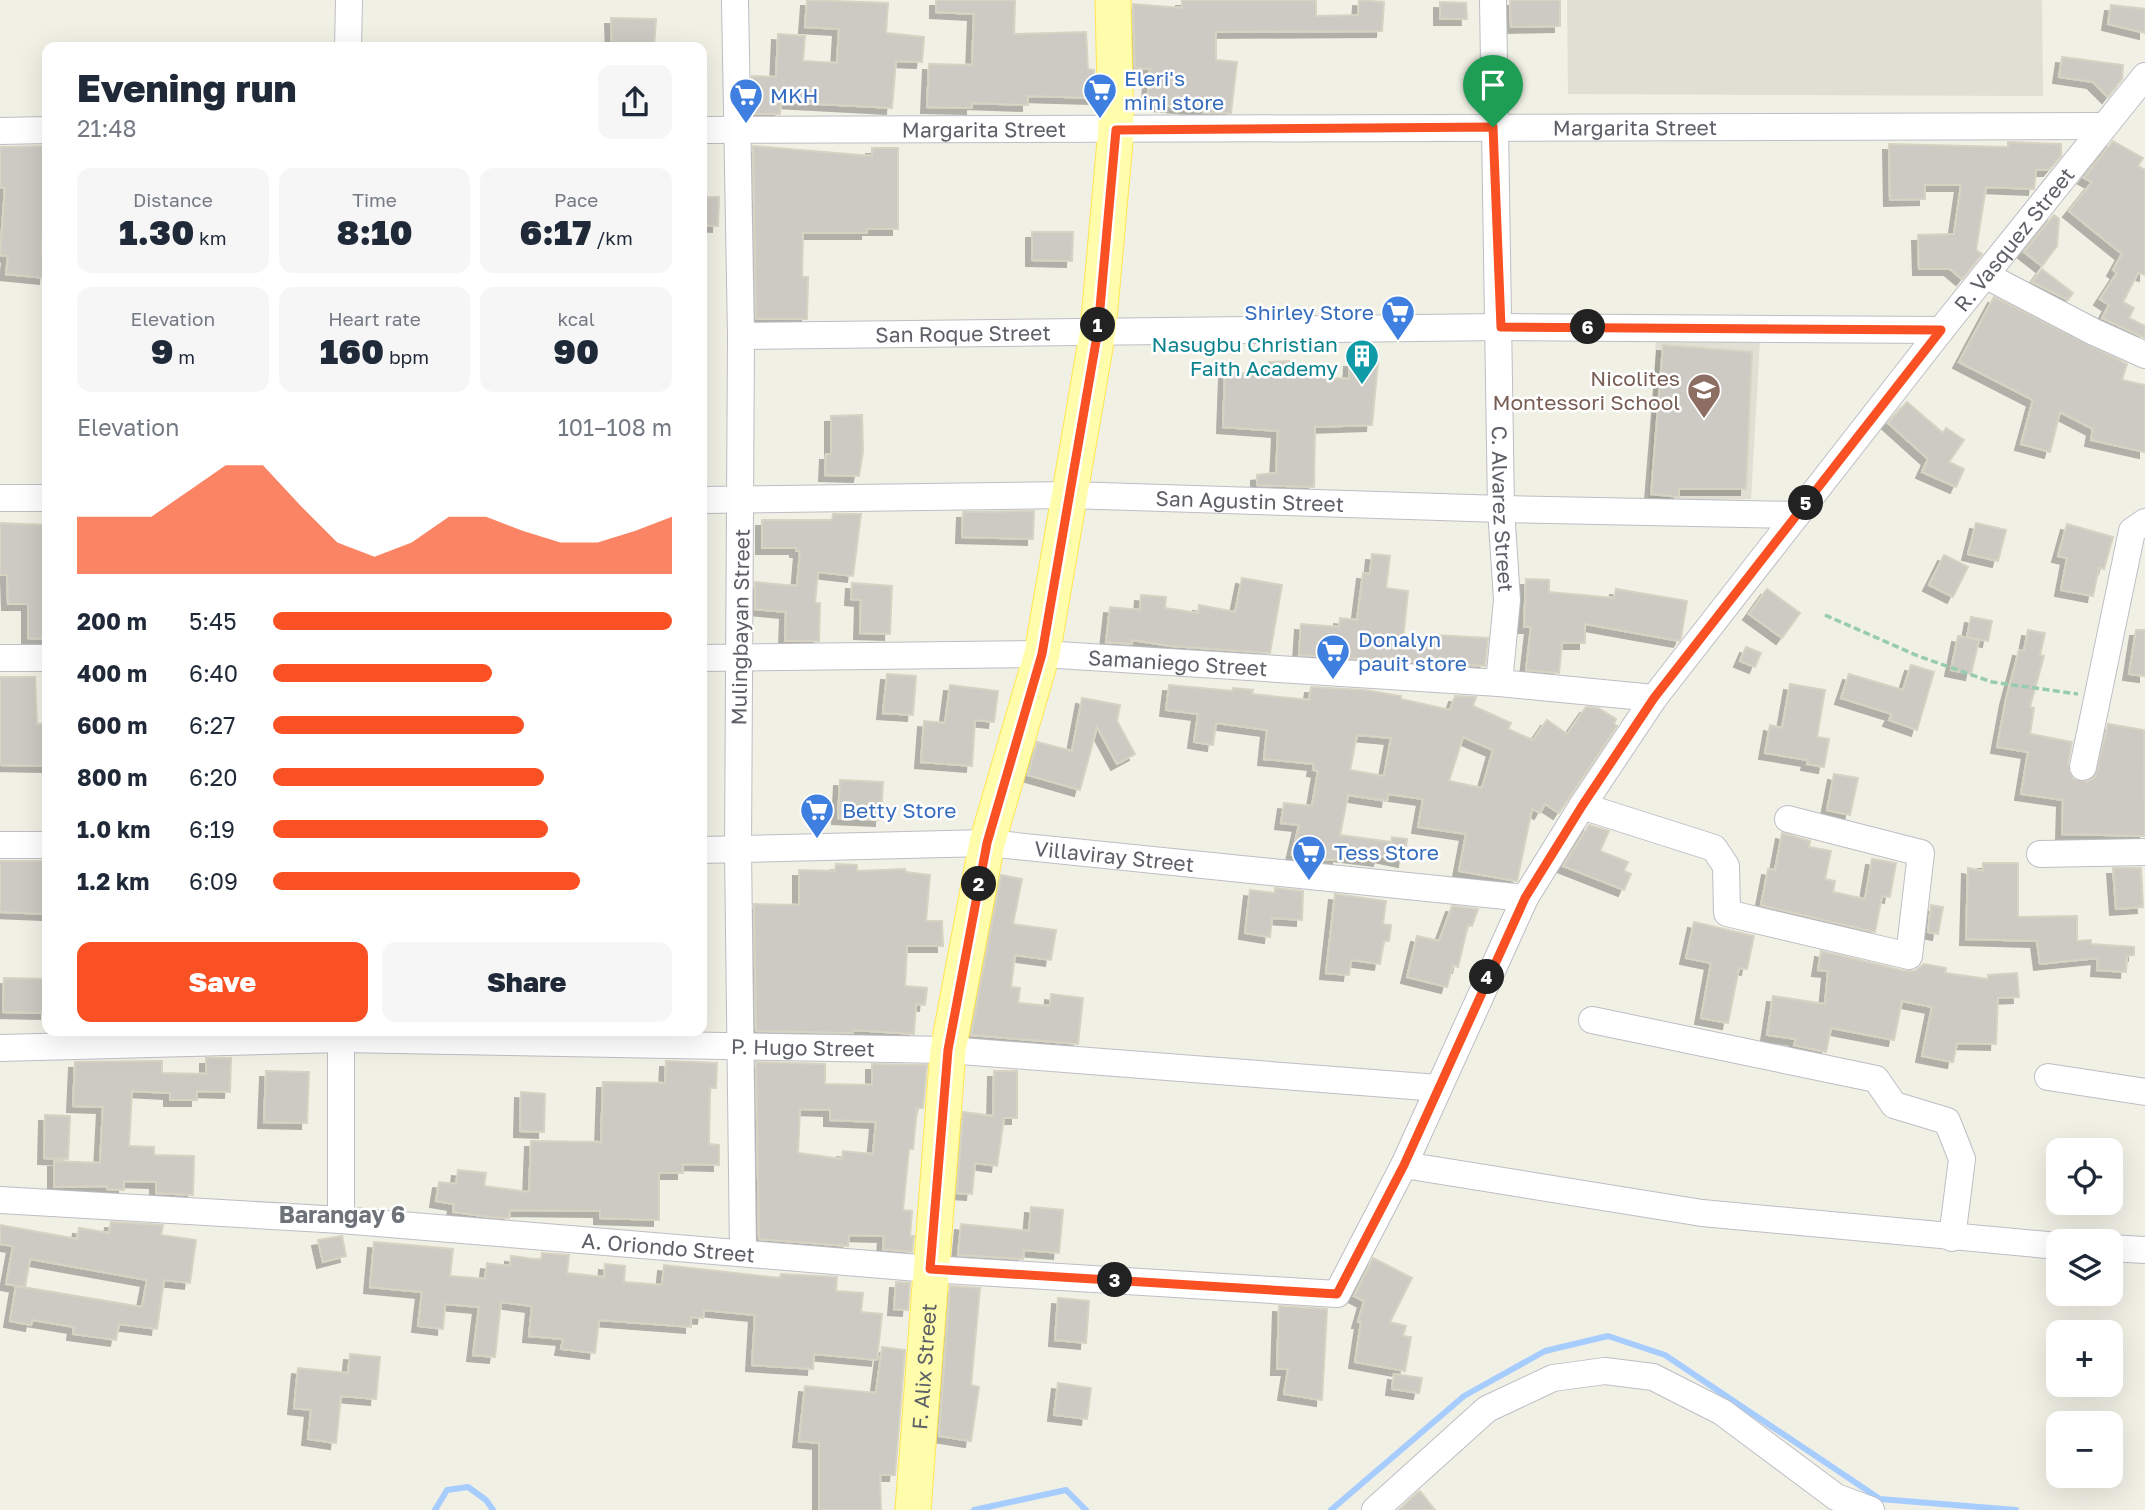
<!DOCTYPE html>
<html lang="en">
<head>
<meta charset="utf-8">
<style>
  body { margin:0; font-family:"Golos Text",sans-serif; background:#f6f6f7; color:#1f2937; height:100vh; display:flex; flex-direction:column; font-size:26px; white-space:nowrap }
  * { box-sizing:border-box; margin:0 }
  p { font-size:23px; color:#747a83 }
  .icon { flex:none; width:38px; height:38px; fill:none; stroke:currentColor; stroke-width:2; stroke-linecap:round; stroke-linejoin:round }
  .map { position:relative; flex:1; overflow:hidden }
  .details { position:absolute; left:42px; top:42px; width:665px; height:994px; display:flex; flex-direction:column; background:#fff; border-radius:14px; box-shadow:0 7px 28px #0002 }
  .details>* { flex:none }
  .fabs { position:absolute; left:2046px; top:1138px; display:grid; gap:14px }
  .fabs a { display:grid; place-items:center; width:77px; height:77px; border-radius:14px; background:#fff; box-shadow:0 7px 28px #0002; font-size:35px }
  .pin { position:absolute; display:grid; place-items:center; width:60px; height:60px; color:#fff; margin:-72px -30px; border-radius:50% 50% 50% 0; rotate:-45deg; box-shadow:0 0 7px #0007 }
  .pin .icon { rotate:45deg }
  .km { position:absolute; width:35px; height:35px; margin:-18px; border-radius:50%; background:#222; color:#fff; font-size:19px; line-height:35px; text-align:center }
  .round { display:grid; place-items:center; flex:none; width:74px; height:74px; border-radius:14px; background:#f6f6f7 }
  .summary { display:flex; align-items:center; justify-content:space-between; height:119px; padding:0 35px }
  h1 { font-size:38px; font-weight:800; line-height:52px }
  .figures { display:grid; grid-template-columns:repeat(3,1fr); gap:10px; height:119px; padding:7px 35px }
  .figures div { display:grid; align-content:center; border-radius:14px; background:#f6f6f7; text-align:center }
  .figures b { font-size:35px; font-weight:800 }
  .figures small { font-size:19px; font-weight:400 }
  .figures p { font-size:19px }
  .chart { height:196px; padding:14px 35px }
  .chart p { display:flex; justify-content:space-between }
  .chart svg { width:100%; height:126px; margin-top:7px; fill:#f95123; opacity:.7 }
  .cta { display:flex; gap:14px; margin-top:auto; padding:14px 35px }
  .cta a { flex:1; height:80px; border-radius:14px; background:#f95123; color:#fff; font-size:28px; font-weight:800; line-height:80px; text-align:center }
  .cta a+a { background:#f6f6f7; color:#1f2937 }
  ul { padding:0 35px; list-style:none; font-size:23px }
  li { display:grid; grid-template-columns:112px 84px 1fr; align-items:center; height:52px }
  li i { height:18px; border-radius:9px; background:#f95123 }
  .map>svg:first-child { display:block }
  .education { fill:#e1dfd4 }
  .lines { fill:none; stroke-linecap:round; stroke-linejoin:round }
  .stream { stroke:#a7cdff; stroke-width:6 }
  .building { fill:#cccac2; stroke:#d6d3c3; stroke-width:2; fill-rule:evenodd; filter:url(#shadow) }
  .minor-casing { stroke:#bdbec5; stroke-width:28 }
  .major-casing { stroke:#fee551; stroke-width:37 }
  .path { stroke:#97ccae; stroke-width:3.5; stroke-dasharray:7 3.5; stroke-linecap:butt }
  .minor { stroke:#fff; stroke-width:26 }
  .major { stroke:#fffdac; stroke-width:35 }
  .route-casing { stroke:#fff; stroke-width:14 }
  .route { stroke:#f95123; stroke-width:9 }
  .labels { text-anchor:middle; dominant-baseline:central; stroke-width:5; stroke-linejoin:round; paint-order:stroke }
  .shop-label { font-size:21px; fill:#366cbe; stroke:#fff; text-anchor:start }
  .street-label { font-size:21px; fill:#5d6067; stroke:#fff }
  .culture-label { font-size:21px; fill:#0d838f; stroke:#fff; text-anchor:end }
  .education-label { font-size:21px; fill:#785e54; stroke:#fff; text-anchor:end }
  .neighbourhood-label { font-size:23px; font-weight:bold; fill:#6e7279; stroke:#fff }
</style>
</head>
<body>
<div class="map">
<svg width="2145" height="1510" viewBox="0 0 2145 1510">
  <defs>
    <filter id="shadow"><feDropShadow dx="-6" dy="6" stdDeviation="0" flood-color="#0004"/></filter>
  </defs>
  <rect width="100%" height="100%" fill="#f1f0e5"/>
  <path class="education" d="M1567,0H2042L2043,96L1568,94Z
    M1656,338L1760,341L1751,499L1648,501Z"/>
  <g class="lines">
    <path class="stream" d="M435,1510L447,1490L468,1487L486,1500L493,1510
      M974,1510L1066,1490L1086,1510
      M1331,1510L1464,1396L1545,1351L1608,1336L1665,1355L1880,1499L2016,1510"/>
  </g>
  <path class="building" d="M807,0L888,3L886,33L924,37L922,62L896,61L892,108L781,102L780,114H753L752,76L776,77L778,34L805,36L803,61L837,63L839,29L805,27Z
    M936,0H1015L1014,34L1086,32L1088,69L1094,70L1095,98L1028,96V105L972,103V108L927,107L929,64L972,65L974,14L936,12Z
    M1182,0H1316V16L1358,15L1359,0L1384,2L1382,31L1216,32V60L1237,62L1231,113H1203V109L1147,104L1150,69L1135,68L1133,4L1182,8Z
    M1510,0H1560V26L1511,27Z
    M1440,2L1466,3L1467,19H1440Z
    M2111,5L2145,9V33L2108,24Z
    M611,18L656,19L654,47H612Z
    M2062,57L2123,65L2122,79L2108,97L2093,82L2059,77Z
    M2113,141L2143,158L2138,166L2145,170V275L2138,273L2123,302L2134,308L2129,318L2145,326V338L2102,318L2109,305L2100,299L2117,273L2113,270L2122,254L2069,211L2092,182L2084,178Z
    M2008,142L2061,144V156L2049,170H2036L2034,189L1986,187L1976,250L1982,254L1962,279L1950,269H1919L1918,235L1954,234L1961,185H1925V199L1890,200L1889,144L2008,147Z
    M47,146L42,254H47L45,278L6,274L8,256L0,255L5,188H0V147Z
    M753,146L872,156V148H898V229H867V233H803L802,277H808L807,319H756Z
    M702,197H719L718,226L702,225Z
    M2054,215L2059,219L2057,246L2042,266L2024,252Z
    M1032,232H1073L1072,261L1032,260Z
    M2042,269L2073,293L2068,300L2032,282Z
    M1994,297L2127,364L2122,380L2145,385V452L2091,440L2093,429L2060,412L2050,452L2021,444L2033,400L1959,362Z
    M1663,345L1752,352L1746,489H1679V497L1651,494Z
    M1289,361V375L1349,379L1350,361L1378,362L1372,425L1315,427L1314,487L1257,485V475L1276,473L1278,431L1223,427L1225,373L1269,374V362Z
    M1907,402L1943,433L1946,428L1964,440L1949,462L1964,469L1956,487L1922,472L1928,459L1888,423Z
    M862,415L863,451L859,476L825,475L826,454H831V416Z
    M1034,511L1033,539L962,537L963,512Z
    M833,514H861L853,576L818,572L815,603H820L819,641H785L786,612L755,609V582L797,586L800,551H796V548H762V520H832Z
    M0,523L47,525V639L28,638V604H8L7,575H0Z
    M1976,523L2006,530L1998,561L1968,554Z
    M2067,524L2113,537L2104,569L2099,567L2093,596L2061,590L2067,558L2058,556Z
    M1372,554L1390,556L1386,588L1408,591L1403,640L1435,643V635L1488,638L1485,666L1299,655L1301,624L1339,627L1340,618L1357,620L1363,573L1370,574Z
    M1944,555L1968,567L1953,597L1929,585Z
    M1242,578L1282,585L1270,653L1171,646L1132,640V644L1106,642L1110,607L1140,610L1141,595L1166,597L1165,608L1198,613L1199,605L1235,612Z
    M1526,579L1549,580V592L1614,598L1616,589L1687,601L1681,638L1679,641L1585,624V643H1562L1559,673L1526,670L1531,627H1524Z
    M852,583L892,586L890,634L860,633L861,600L851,599Z
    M1767,589L1800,613L1782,638L1749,614Z
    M1971,617L1992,621L1988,641L1967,637Z
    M2028,630L2045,633L2040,655L2044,656L2030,707L2034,708L2030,734L2072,742L2068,764L2073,779L2087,782L2095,777L2108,724L2144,730L2145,836L2062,834L2063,800L2021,794L2028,752L1997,747L2006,699L2019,650L2024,651Z
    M2136,630H2145V676L2129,674Z
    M1958,636L1979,640L1971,674L1951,670Z
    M1746,647L1761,653L1755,667L1740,661Z
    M1911,665L1934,672L1917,730L1889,720L1892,714L1841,698L1849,674L1903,690Z
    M887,674L916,676L913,715L883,713Z
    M0,677H35L37,724H47V766L0,765Z
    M1790,684L1825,690L1817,737L1829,739L1824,767L1807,764L1808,760L1765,753L1770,725L1782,728Z
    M950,685L998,691L994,722L975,720L972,766L921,762L924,721L945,723Z
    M1169,685L1233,691V688L1253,690L1252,694L1309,700L1311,687L1365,690L1401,696V699L1450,710L1455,696L1476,697L1473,706L1511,723L1508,729L1533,740L1547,720L1567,734L1586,707L1598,708L1616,719L1614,724L1617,726L1559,813L1545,804L1540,813L1532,809L1517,881L1459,871L1466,834L1418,827L1423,799L1388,794L1387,801L1348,795L1340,835L1391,842L1392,837L1407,839L1404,861L1380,856L1379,860L1338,855V859L1318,860L1292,855L1299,825L1281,823L1284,803L1312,806L1318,771L1313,770L1314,764L1264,759L1267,730L1216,723L1213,745L1194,742L1198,714L1166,710ZM1357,735L1391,738L1384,776L1350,770ZM1463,737L1493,750L1482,788L1449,781Z
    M1082,698L1120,705L1117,721L1135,754L1117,764L1097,727L1080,790L1028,775L1037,742L1072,751Z
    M1834,774L1858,778L1850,815L1827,810Z
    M840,780L883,782L881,820L838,818Z
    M1589,825L1609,831L1600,851L1628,862L1624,871L1631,874L1624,890L1563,866Z
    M1782,833L1810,841L1809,847L1831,851L1825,879L1835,881L1833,892L1865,899L1872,859L1896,863L1890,897L1882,896L1875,932L1761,905L1768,869L1775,870Z
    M0,861H45L47,914L0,912Z
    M1983,863H2018V917L2077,916V941L2091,940V944L2134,947V955L2127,956L2126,972L2097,970L2098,958L2040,964L2037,941L1966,939L1968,868L1983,871Z
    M836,864L857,865V871L905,869L906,872L930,875L926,921H942L943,946H907L905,986L927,988L925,1005L916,1004L914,1034L853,1030V1033L756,1031L754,904L799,905V870L835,871Z
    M2113,868H2141L2143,907L2116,909Z
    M1001,875L1022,879L1013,924L1056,930L1051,960L1015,955L1011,987L1020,988L1018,1003L1050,1006L1051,994L1083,998L1078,1044L971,1035Z
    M1275,888L1303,891L1302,920L1272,918L1270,937L1245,933L1250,890L1275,893Z
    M1335,894L1386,901L1383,924L1391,925L1389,941H1384L1380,964L1351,960L1349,975L1326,973Z
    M1931,905L1943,907L1938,934L1928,932Z
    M1452,906L1478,909L1472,926L1468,925L1458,967L1453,965L1447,987L1407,977L1417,936L1439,941Z
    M1694,922L1754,936L1747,969L1739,968L1728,1023L1701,1018L1711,963L1686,958Z
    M1821,951L1905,971H1915L1924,964L1946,968L1945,973L1988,979V975L2017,973L2019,997L1998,998L1996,1044L1957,1043L1953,1062L1922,1056L1932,1007L1902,1001L1894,1040L1831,1028L1826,1052L1794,1045L1796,1039L1767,1035L1773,996L1825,1004L1828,971L1818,970Z
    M4,978L47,979L46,1013L3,1012Z
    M206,1058H231L230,1092L197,1091V1100H170V1093L132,1091L129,1146L154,1147V1155L194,1156L193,1195L156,1193V1182L124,1181V1190L107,1189V1186L54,1187V1161L100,1163L103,1107L73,1106L75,1062L162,1061V1073L206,1074Z
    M666,1061L717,1063L716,1088H710L709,1144L719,1145V1165L683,1164V1173H659V1220L600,1218V1211L510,1210L509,1218L490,1217L453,1212L454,1204L436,1201L439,1182L456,1184L458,1170L486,1173L484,1186L529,1192L531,1141L601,1142L603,1082L665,1083Z
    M756,1062L825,1064V1084L872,1085V1064L927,1065L923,1108H917L913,1149H909L903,1210L912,1211L910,1236H914L912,1252L883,1249L884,1236L849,1235L848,1246L759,1239ZM800,1109L830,1110V1120L876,1122L873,1154L843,1151L842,1159L798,1153Z
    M266,1071L309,1072L307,1123L264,1122Z
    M994,1071H1017V1118H1004L997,1166L975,1163L972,1194L957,1193L963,1112L993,1116Z
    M521,1092L545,1094L544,1132L520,1131Z
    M45,1115L70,1116L68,1159L44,1158Z
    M1031,1207L1063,1210L1059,1253L1024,1250L1023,1259L958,1255L961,1224L1029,1231Z
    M111,1222L163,1225L161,1235L196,1240L190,1283L164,1280L157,1329L119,1324L116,1340L73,1334L74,1327L32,1320L31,1325L10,1321L16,1286L142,1307L147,1280L30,1259L25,1287L6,1284L13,1246L0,1244V1225L77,1239L79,1228L109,1233Z
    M342,1236L346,1256L323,1262L318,1240Z
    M374,1242L453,1249L450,1276L485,1279L487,1263L510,1266L511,1256L541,1260L542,1253L569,1255L567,1273L604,1277L605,1264L625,1266L624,1282L662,1285L664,1265L780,1278L781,1274L837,1277L836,1291L863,1293L861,1312L882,1314L877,1360L814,1354L813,1369L752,1365L755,1315L704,1310L703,1318L691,1317V1327L599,1320L595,1353L561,1349L563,1339L529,1336L532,1306L501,1302L495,1357L473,1355L479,1307L445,1304L443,1329L418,1326L422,1292L370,1287Z
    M1373,1258L1412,1278L1390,1322L1406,1326L1403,1336L1411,1337L1405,1371L1355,1362L1361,1322H1358L1364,1301L1354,1296Z
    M896,1282L910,1283L908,1310L894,1309Z
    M950,1286L980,1288L971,1385L979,1387L971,1441L939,1436Z
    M1058,1298L1089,1301L1086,1343L1055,1340Z
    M1279,1306L1327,1309L1322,1400L1284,1394L1288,1369H1277Z
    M882,1347L905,1350L895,1475H880L881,1510H819V1443L799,1441L805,1386L876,1393Z
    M350,1354L380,1357L376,1399L341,1396L336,1443L308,1439L311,1410L294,1408L298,1368L348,1373Z
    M1394,1374L1422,1378L1419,1393L1392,1389Z
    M1058,1383L1091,1388L1087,1419L1054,1415Z
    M1420,1491L1435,1510H1399L1417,1493Z"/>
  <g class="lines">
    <g class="minor-casing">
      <g id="minor">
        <path d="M735,0L741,336L738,850L743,1253"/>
        <path id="s1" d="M1493,0L1501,509L1507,600L1499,683"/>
        <path d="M348,47L349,0"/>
        <path id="s2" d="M702,130L2104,126"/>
        <path d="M0,131L47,130"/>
        <path d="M1985,275L2094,332L2145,355"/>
        <path id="s3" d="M741,336L1501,327L1941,330"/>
        <path d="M0,498H47"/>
        <path id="s4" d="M702,500L1069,495L1501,509L1797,515"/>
        <path d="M0,658H47"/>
        <path id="s5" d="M702,658L1042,654L1499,683L1654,698"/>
        <path d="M2083,767L2132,531L2145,522"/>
        <path d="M1582,806L1714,848L1726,866L1727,913L1909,956L1921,853L1788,819"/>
        <path d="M0,845H47"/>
        <path id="s6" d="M702,850L987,843L1525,898"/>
        <path d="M2040,854L2145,852"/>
        <path d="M1592,1020L1876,1079L1894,1105L1947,1121L1962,1159L1952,1238"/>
        <path d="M341,1031V1220"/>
        <path id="s7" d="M0,1048L341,1039L948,1050L1438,1088"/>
        <path d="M2048,1077L2145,1092"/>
        <path d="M1404,1165L1702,1213L2058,1246"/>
        <path id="s8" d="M0,1200L341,1220L930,1269L1337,1294L1404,1165L1525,898L1582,806L1654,698L1941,330L2145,76"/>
        <path d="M2110,1248L2145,1250"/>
        <path d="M1375,1510L1487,1409L1553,1378L1605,1371L1653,1377L1722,1412L1836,1497L1871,1510"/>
      </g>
    </g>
    <g class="major-casing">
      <g id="major">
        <path id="s9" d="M913,1510L948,1050L987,843L1042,654L1098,330L1116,130L1113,0"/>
      </g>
    </g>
    <path class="path" d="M1825,615L1918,656L1992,682L2078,694"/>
    <use href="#minor" class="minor"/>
    <use href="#major" class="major"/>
  </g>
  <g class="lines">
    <g class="route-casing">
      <path id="route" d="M1493,127L1501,327L1941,330L1654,698L1582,806L1525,898L1404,1165L1337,1294L930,1269L948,1050L987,843L1042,654L1098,330L1116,130Z"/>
    </g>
    <use href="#route" class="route"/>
  </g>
  <defs>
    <g id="supermarket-pin" transform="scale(1.75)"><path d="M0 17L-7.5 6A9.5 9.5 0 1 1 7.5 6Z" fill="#3f7fe0" stroke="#fff"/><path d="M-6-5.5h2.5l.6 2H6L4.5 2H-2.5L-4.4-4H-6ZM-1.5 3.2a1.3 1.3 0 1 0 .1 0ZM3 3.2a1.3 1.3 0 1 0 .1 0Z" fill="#fff"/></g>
    <g id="building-pin" transform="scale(1.75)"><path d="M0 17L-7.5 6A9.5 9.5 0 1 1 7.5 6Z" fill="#0f9aa8" stroke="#fff"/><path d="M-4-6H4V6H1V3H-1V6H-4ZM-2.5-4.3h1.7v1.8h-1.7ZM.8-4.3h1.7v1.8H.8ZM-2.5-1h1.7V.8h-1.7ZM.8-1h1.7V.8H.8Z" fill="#fff"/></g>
    <g id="school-pin" transform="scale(1.75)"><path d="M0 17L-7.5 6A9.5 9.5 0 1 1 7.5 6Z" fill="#8d6e63" stroke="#fff"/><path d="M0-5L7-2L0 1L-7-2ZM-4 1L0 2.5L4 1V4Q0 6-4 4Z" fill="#fff"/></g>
  </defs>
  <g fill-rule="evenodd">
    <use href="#supermarket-pin" x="1100" y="90"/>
    <use href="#supermarket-pin" x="746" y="95"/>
    <use href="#supermarket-pin" x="1398" y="312"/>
    <use href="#building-pin" x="1362" y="356"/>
    <use href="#school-pin" x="1704" y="390"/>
    <use href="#supermarket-pin" x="1333" y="651"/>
    <use href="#supermarket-pin" x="817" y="810"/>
    <use href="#supermarket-pin" x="1309" y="852"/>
  </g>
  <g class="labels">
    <g class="shop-label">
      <text x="1124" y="78">Eleri's<tspan x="1124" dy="24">mini store</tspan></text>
      <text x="770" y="95">MKH</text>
      <text x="1374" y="312" text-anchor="end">Shirley Store</text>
      <text x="1358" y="639">Donalyn<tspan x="1358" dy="24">pauit store</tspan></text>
      <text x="842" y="810">Betty Store</text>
      <text x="1334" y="852">Tess Store</text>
    </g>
    <g class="street-label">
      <text stroke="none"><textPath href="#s2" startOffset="933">Margarita Street</textPath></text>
      <text stroke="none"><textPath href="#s2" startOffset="282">Margarita Street</textPath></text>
      <text stroke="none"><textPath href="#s8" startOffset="2600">R. Vasquez Street</textPath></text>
      <text stroke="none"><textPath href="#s3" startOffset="222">San Roque Street</textPath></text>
      <text stroke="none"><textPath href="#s4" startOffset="548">San Agustin Street</textPath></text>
      <text stroke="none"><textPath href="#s1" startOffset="509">C. Alvarez Street</textPath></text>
      <text transform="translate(740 627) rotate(-89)">Mulingbayan Street</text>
      <text stroke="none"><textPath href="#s5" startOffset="476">Samaniego Street</textPath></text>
      <text stroke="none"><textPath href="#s6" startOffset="413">Villaviray Street</textPath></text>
      <text stroke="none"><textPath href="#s7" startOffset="803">P. Hugo Street</textPath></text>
      <text stroke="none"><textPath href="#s8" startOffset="670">A. Oriondo Street</textPath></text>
      <text stroke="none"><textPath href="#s9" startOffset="144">F. Alix Street</textPath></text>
    </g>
    <g class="culture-label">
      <text x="1338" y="344">Nasugbu Christian<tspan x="1338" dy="24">Faith Academy</tspan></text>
    </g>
    <g class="education-label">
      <text x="1680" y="378">Nicolites<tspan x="1680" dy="24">Montessori School</tspan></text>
    </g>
    <g class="neighbourhood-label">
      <text x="342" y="1214">Barangay 6</text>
    </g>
  </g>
</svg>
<div class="fabs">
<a><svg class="icon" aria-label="locate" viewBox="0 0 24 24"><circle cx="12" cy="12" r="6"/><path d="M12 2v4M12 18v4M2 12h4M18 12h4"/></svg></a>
<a><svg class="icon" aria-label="layers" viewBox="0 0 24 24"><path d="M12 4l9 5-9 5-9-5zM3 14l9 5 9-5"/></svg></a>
<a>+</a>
<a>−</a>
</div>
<div class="pin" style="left:1493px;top:127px;background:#1e9e55"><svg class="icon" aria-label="arrive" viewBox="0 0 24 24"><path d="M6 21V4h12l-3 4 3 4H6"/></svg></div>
<b class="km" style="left:1098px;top:325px">1</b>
<b class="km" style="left:979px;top:884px">2</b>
<b class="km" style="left:1115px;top:1280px">3</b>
<b class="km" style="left:1487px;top:977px">4</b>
<b class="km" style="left:1806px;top:503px">5</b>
<b class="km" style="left:1588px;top:327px">6</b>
<section class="details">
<div class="summary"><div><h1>Evening run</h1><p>21:48</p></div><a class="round"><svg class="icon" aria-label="share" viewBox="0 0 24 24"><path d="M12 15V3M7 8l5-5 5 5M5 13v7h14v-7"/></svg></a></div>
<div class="figures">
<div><p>Distance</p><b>1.30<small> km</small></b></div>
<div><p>Time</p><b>8:10</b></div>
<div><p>Pace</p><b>6:17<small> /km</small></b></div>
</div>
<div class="figures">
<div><p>Elevation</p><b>9<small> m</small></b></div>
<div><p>Heart rate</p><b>160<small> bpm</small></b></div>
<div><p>kcal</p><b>90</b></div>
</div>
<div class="chart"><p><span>Elevation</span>101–108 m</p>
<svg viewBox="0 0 160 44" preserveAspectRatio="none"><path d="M0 44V24L10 24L20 24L30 15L40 6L50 6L60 20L70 33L80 38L90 33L100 24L110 24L120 29L130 33L140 33L150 29L160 24V44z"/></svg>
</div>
<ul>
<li><b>200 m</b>5:45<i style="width:100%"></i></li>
<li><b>400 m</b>6:40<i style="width:55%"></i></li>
<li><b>600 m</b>6:27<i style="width:63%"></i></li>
<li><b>800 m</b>6:20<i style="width:68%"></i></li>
<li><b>1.0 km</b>6:19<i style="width:69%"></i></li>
<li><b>1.2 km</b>6:09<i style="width:77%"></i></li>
</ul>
<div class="cta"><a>Save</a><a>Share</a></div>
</section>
</div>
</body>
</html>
